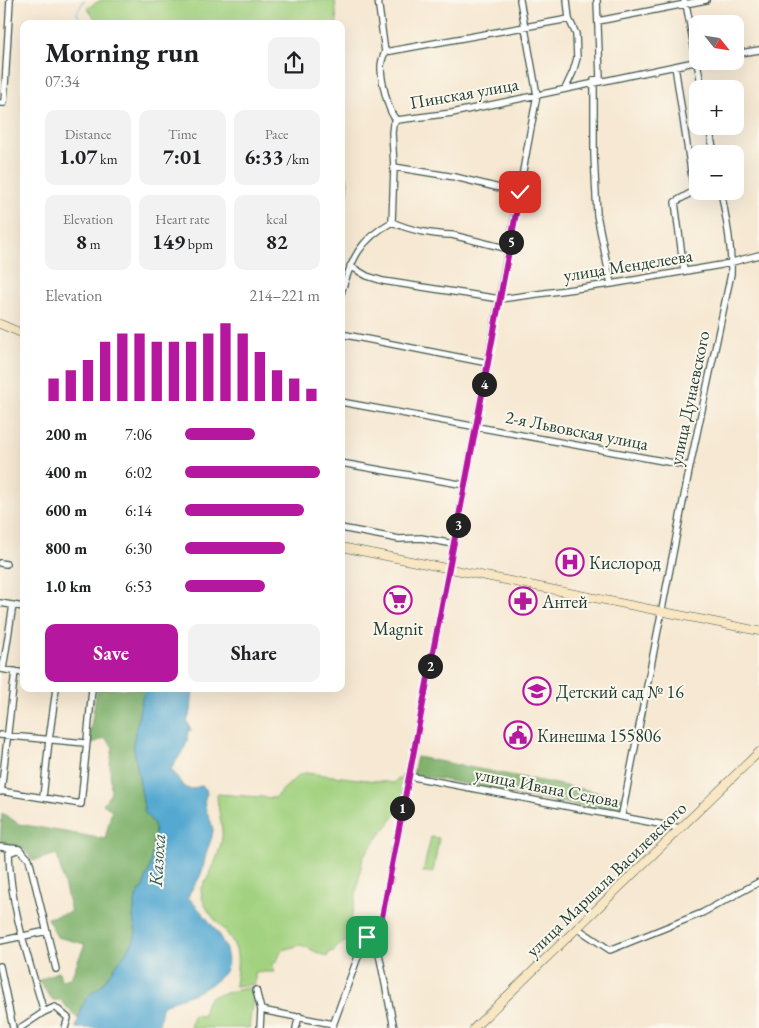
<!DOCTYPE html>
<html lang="en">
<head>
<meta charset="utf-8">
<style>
  body { margin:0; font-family:"EB Garamond",serif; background:#f2f2f2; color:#202124; height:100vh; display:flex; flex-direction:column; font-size:19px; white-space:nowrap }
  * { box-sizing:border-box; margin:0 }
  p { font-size:16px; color:#757577 }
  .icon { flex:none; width:28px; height:28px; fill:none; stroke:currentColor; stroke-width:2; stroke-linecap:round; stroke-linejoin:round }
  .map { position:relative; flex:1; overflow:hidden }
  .drawer { position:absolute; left:20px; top:20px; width:325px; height:672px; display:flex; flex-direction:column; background:#fff; border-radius:10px; box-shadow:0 5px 20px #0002 }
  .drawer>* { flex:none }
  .needle { width:32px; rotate:120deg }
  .fabs { position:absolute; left:689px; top:15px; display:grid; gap:10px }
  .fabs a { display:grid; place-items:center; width:55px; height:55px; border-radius:10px; background:#fff; box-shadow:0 5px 20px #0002; font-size:25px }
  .pin { position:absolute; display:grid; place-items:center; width:42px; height:42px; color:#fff; margin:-21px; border-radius:10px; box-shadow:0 2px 8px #0006 }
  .km { position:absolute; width:25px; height:25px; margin:-12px; border-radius:50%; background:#222; color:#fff; font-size:14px; line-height:25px; text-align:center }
  .round { display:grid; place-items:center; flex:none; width:52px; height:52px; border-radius:10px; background:#f2f2f2 }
  .overview { display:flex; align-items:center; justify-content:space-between; height:85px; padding:0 25px }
  h1 { font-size:28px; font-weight:700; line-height:38px }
  .metrics { display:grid; grid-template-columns:repeat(3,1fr); gap:8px; height:85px; padding:5px 25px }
  .metrics div { display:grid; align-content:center; border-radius:10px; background:#f2f2f2; text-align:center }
  .metrics b { font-size:21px; font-weight:700 }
  .metrics small { font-size:14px; font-weight:400 }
  .metrics p { font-size:14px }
  .chart { height:140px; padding:10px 25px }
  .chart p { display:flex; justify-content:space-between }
  .chart svg { width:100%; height:90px; margin-top:5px; stroke:#b5179e; stroke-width:6 }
  .action { display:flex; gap:10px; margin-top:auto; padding:10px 25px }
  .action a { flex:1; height:58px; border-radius:10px; background:#b5179e; color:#fff; font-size:20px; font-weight:700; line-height:58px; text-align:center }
  .action a+a { background:#f2f2f2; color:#202124 }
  ul { padding:0 25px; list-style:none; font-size:16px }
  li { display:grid; grid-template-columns:80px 60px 1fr; align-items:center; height:38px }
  li i { height:12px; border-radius:6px; background:#b5179e }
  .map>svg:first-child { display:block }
  .green { fill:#a2d17f; stroke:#60875a }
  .forest { fill:#81b36e; stroke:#507851 }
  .water { fill:#55a9d1; stroke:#3a7382 }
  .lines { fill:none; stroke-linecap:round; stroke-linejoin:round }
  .stream { stroke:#55a9d1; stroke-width:1 }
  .street-casing { stroke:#3f574c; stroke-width:8 }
  .secondary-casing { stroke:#3f574c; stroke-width:9 }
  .street { stroke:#fff; stroke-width:5.5 }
  .secondary { stroke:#f9e7c3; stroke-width:8 }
  .route-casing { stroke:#fff; stroke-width:10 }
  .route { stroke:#b5179e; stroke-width:6 }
  .labels { text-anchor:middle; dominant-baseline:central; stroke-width:4; stroke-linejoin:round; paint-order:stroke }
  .street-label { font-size:18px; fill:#1f3d34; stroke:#fbf7ec }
  .poi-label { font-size:18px; fill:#1f3d34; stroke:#fbf7ec; text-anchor:start }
  .water-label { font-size:19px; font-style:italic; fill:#2f5d63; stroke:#fbf7ec }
</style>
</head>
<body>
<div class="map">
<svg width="759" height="1028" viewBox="0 0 759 1028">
  <rect width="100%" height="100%" fill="#fbf7ec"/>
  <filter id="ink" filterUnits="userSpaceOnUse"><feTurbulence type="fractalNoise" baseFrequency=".02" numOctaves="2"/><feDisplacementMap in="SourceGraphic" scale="10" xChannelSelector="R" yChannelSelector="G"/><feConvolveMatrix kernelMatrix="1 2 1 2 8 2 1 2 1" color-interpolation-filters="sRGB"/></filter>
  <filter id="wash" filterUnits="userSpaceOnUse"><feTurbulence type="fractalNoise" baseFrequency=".0096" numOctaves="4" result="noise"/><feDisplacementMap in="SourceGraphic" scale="20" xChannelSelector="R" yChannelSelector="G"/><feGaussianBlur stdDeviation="1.12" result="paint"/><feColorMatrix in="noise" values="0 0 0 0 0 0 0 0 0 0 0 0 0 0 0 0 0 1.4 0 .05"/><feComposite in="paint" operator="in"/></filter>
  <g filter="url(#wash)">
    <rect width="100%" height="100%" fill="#f6e8d2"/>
    <path class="green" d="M101,0H335L337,24H99L87,8Z
      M341,164C345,172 351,186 347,195C345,201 342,204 341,210Z
      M306,773L394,783L397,779L406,780L400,809L363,857L350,926L356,931L362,941H347L336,947L334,952L330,951L327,957L301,945L282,950L277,961L273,964L274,972H255V984L235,986C236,975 239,961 236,950C229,926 202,917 201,889C210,875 224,846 222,830C221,818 217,806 217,794L274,798L300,774Z
      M431,837L439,838L433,872H423Z
      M251,988L254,990L249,1028H190L193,1015L203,1016L206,1003L210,997L241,989Z"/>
    <path class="forest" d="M97,689H146L142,698L133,744L145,813L154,824L155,833L150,867L143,887L136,897L133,918L136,933L133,942L102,985L87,997L78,1019L60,1000H53L38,981L59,971L61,980L71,978L85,944L57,937L47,918L71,912L57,854L33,861C23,846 18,844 0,845L2,813L19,824L105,839L112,810L103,804L111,793L110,764L113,747L105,738L88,745Z
      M417,757L623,797L620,814L413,774Z"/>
    <path class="water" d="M146,689H193L191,711L187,721L191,730L188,731L187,742L184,749L171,769C177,774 181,789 190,789C194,789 198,786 202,786L206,789L207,794C199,805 213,819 213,831C212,840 208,846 206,854C204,863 203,872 198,880C195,886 190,890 188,897C201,912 240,950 224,973C220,978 209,986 203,989C191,996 175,999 163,1005C160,1013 161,1020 158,1028H76L82,1007L87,997L102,985L133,942L136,933L133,918L136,897L143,887L150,867L155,833L154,824L145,813L133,744L142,698Z"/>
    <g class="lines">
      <path class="stream" d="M84,0L77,13C79,21 86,22 93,24"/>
    </g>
  </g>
  <g filter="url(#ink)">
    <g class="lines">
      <g class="street-casing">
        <path id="street" d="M378,0L385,52C383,57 381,61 381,67C381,79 388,114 397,120
          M684,0L687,9L702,89
          M598,21L706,0
          M385,52L569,19
          M735,54L759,50
          M675,66L694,191L675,202L684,271
          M594,80L600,79L597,0
          M594,83V155L597,215L611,284
          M565,89L573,72L577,58L576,34L569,19L567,0
          M0,103H4L10,0
          M397,120L452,113L699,61
          M709,126L714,154
          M394,167L455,177L520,193
          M392,222C409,230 434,235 452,235L509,249
          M392,222L394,167L392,133L393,124L397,120
          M350,266L367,276L383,281L500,299L611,284L721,265L759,255
          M341,293C352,259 359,240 392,222
          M341,334L488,363
          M341,402L690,466
          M341,463L465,485
          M341,528L399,539L421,538L454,544
          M0,563L6,564
          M0,603L24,607
          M1,669L24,673
          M3,669L13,605
          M0,735L85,743
          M408,776L680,828
          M0,791L81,804L92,689
          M1,792L15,671
          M43,798L49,740L56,689
          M622,814L690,466L731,274C732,246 726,218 721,191
          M0,847L19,849L29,859L56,969
          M19,849L9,853C10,907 29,960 44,1012
          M577,928L610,950L702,913L759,882
          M0,941L47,931
          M0,966L13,1028
          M256,990L261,1010L260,1028
          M261,1010L333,1024
          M20,1028L44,1012L55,1007L68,1018L65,1028
          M296,1028L299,1016
          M332,1028L363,943C367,936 371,936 378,938
          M394,1028L377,944L465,485L537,95L520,0"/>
      </g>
      <g class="secondary-casing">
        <path id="secondary" d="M0,324L24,334
          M341,547L759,631
          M474,1028L759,752"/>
      </g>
      <use href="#street" class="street"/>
      <use href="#secondary" class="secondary"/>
    </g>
  </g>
  <g class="lines" filter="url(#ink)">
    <g class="route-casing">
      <path id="route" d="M367,937L370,936L378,938L465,485L520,192"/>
    </g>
    <use href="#route" class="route"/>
  </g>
  <defs>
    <g id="hospital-ring" transform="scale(1.4375)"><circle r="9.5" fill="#fbf7ec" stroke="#b5179e" stroke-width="1.5"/><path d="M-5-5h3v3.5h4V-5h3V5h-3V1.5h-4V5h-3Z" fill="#b5179e"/></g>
    <g id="supermarket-ring" transform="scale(1.4375)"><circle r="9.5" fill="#fbf7ec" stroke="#b5179e" stroke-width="1.5"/><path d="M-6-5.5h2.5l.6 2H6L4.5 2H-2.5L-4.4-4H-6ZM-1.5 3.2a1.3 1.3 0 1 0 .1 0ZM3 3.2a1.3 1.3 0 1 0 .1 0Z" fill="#b5179e"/></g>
    <g id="pharmacy-ring" transform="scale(1.4375)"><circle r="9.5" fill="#fbf7ec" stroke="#b5179e" stroke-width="1.5"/><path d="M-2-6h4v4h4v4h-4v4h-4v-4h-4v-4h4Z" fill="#b5179e"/></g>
    <g id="school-ring" transform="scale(1.4375)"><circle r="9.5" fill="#fbf7ec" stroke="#b5179e" stroke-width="1.5"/><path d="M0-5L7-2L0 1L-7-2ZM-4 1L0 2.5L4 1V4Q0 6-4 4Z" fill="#b5179e"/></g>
    <g id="civic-ring" transform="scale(1.4375)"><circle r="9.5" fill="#fbf7ec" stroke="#b5179e" stroke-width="1.5"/><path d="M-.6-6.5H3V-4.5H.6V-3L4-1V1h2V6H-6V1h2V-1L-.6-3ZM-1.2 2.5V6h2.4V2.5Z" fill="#b5179e"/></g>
  </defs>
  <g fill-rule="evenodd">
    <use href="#hospital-ring" x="570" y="562"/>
    <use href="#supermarket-ring" x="398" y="600"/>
    <use href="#pharmacy-ring" x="523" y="601"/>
    <use href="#school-ring" x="537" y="691"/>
    <use href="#civic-ring" x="518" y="735"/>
  </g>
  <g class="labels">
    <g class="street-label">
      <text transform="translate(464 93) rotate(-10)">Пинская улица</text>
      <text transform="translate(628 265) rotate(-9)">улица Менделеева</text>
      <text transform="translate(689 398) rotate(-78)">улица Дунаевского</text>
      <text transform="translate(577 430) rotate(11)">2-я Львовская улица</text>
      <text transform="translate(547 787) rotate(11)">улица Ивана Седова</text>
      <text transform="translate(606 879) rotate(-44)">улица Маршала Василевского</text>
    </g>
    <g class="poi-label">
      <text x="589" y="562">Кислород</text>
      <text x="542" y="601">Антей</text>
      <text x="398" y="628" text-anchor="middle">Magnit</text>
      <text x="556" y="691">Детский сад № 16</text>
      <text x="537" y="735">Кинешма 155806</text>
    </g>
    <g class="water-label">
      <text transform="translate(157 860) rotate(-86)">Казоха</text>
    </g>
  </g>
</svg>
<div class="fabs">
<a><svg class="needle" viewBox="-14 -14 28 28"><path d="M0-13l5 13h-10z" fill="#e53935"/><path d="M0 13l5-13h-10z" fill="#757577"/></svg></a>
<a>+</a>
<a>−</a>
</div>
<div class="pin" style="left:367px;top:937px;background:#1e9e55"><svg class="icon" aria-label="arrive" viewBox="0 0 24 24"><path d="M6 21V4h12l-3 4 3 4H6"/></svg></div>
<div class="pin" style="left:520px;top:192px;background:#d93025"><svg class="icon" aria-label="check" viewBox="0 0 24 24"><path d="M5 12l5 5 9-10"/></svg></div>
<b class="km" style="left:402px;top:808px">1</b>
<b class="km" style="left:430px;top:666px">2</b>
<b class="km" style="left:458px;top:525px">3</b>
<b class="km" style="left:484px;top:384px">4</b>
<b class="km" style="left:511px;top:242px">5</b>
<section class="drawer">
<div class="overview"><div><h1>Morning run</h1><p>07:34</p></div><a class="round"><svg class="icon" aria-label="share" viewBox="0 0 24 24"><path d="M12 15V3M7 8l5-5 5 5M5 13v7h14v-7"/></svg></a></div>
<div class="metrics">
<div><p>Distance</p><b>1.07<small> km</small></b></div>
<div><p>Time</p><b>7:01</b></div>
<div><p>Pace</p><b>6:33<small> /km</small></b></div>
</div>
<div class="metrics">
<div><p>Elevation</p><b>8<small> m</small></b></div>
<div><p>Heart rate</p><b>149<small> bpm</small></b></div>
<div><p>kcal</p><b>82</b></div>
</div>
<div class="chart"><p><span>Elevation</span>214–221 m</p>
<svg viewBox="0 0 160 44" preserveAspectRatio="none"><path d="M5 44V33M15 44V29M25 44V24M35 44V15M45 44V11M55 44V11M65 44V15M75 44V15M85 44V15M95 44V11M105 44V6M115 44V11M125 44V20M135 44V29M145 44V33M155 44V38"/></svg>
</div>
<ul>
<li><b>200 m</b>7:06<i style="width:52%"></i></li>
<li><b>400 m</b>6:02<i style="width:100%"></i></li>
<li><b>600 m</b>6:14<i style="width:88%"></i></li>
<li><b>800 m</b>6:30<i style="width:74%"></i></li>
<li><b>1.0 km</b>6:53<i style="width:59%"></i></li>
</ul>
<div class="action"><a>Save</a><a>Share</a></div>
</section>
</div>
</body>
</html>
